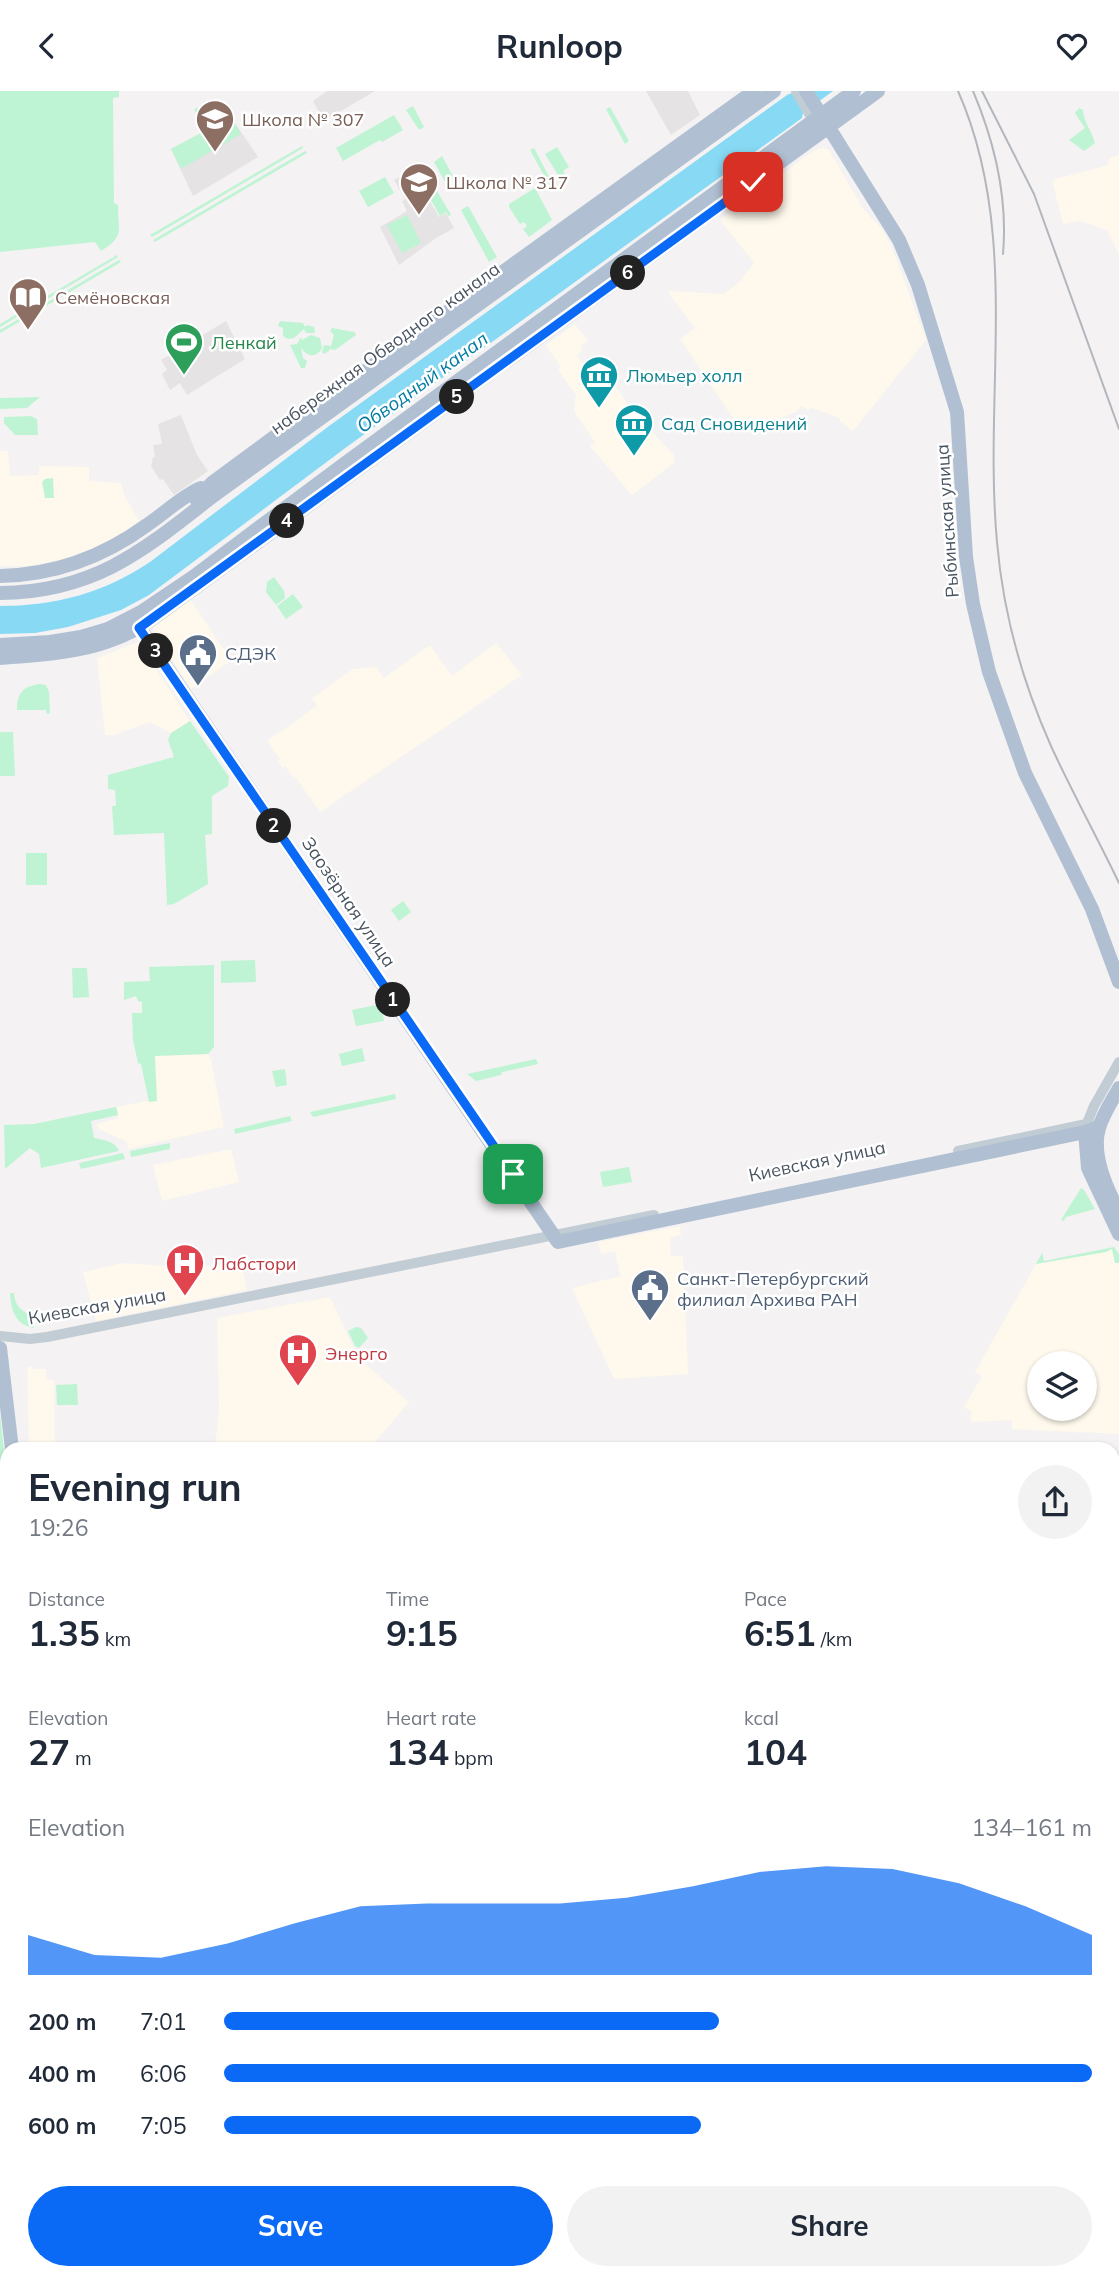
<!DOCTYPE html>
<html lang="en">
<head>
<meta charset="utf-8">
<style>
  body { margin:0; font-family:Mulish,sans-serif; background:#f2f2f3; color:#1f2937; height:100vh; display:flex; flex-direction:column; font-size:26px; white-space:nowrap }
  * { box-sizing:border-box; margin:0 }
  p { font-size:23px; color:#747a83 }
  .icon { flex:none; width:38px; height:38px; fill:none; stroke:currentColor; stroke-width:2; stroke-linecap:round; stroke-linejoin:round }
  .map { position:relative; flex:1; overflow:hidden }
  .panel { position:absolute; left:0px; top:1351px; width:1120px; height:838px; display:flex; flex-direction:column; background:#fff; border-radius:21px 21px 0 0; box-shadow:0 2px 5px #0004 }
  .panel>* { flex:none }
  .fabs { position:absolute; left:1027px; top:1260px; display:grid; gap:14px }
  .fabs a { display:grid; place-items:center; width:70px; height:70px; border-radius:50%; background:#fff; box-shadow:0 2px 5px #0004; font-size:35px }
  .pin { position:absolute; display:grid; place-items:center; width:60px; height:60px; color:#fff; margin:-30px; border-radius:14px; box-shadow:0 4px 10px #0006 }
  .km { position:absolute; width:35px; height:35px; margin:-18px; border-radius:50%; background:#222; color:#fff; font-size:19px; line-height:35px; text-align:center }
  .round { display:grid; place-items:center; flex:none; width:74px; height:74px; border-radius:37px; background:#f2f2f3 }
  .overview { display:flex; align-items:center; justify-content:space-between; height:119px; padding:0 28px }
  h1 { font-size:38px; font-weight:700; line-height:52px }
  .figures { display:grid; grid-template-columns:repeat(3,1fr); gap:10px; height:119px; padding:7px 28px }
  .figures div { display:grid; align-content:center }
  .figures b { font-size:35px; font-weight:700 }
  .figures small { font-size:19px; font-weight:400 }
  .figures p { font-size:19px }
  .chart { height:196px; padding:14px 28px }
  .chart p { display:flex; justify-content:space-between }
  .chart svg { width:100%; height:126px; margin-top:7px; fill:#0a6af6; opacity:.7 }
  .primary-button { display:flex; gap:14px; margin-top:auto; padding:14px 28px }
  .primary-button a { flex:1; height:80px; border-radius:42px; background:#0a6af6; color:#fff; font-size:28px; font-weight:700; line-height:80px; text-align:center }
  .primary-button a+a { background:#f2f2f3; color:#1f2937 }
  ul { padding:0 28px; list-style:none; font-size:23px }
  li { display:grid; grid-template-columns:112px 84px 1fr; align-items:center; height:52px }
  li i { height:18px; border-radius:9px; background:#0a6af6 }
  header { display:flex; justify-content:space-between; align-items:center; height:91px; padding:0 28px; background:#fff; font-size:32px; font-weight:700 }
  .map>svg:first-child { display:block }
  .commercial { fill:#fef9ec; fill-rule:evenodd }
  .education { fill:#e5e3e4 }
  .green { fill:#bef4d4 }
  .water { fill:#88daf4 }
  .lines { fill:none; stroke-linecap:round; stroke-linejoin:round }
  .minor { stroke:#c2ccd4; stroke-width:10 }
  .major { stroke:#b0c0d2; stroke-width:14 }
  .tram { stroke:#b3b7bd; stroke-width:2 }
  .rail { stroke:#b3b7bd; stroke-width:2 }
  .route-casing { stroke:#fff; stroke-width:14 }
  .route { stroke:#0a6af6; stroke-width:9 }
  .labels { text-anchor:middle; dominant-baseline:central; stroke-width:5; stroke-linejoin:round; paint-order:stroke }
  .education-label { font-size:18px; fill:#785e54; stroke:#fff; text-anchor:start }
  .leisure-label { font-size:18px; fill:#27864d; stroke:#fff; text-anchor:start }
  .street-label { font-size:18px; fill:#485461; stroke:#fff }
  .culture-label { font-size:18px; fill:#0d838f; stroke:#fff; text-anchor:start }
  .service-label { font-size:18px; fill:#4e5e75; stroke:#fff; text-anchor:start }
  .health-label { font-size:18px; fill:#be3a42; stroke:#fff; text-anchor:start }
  .water-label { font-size:19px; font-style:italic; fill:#037ca2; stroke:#fff }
</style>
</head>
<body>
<header><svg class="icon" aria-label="back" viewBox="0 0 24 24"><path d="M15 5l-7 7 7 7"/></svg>Runloop<svg class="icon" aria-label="heart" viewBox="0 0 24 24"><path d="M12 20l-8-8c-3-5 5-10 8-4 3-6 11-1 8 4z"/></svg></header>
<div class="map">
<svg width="1119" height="2189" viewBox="0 0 1119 2189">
  <rect width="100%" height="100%" fill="#f4f2f2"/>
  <path class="commercial" d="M823,57L829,59L863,118L881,137L891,154L926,249L853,340L840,330V327L812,317L808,319L801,315L797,320L751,341H742L680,248L695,237L667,200L724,203L739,191L754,172L720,129L813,60Z
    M1119,64V163L1107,139L1079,130L1063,133L1052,89L1108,74L1109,67Z
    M575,233L588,250L581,255L582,260L577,264L588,281L612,290L633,321L674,364L675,371L632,404L590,355L595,351L574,320L576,304L558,279L561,276L546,254Z
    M0,360H8L10,385L39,384V375L89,376V390L121,392L125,406L140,431L104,453L71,467L29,475H0Z
    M189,507L215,545L214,548L216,547L232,569L191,598L151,535Z
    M138,551L190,630L171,642L150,631L114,644H105L97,567Z
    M496,552L522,584L320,721L296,687L291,684L285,675L282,677L278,671L280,668L267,650L317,615L312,607L353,578L376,576L384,587L430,554L452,585Z
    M208,963L211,969L224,1036L128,1058L127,1051L99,1038L96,1033L118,1027L117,1016L157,1008L154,965Z
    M231,1058L239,1091L162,1110L153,1074Z
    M680,1135L681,1144L670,1146L671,1165H683L688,1283L614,1288L572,1197L620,1185L615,1160L601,1163L598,1151Z
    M1112,1158L1115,1172H1119V1343L1012,1338V1329L971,1331V1320L964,1316L982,1285L975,1281L1036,1173ZM1040,1272H1085V1318H1040Z
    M241,1171L247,1199L96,1230L83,1181L124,1172L189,1177Z
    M330,1206L358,1267L409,1311L376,1350L378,1353L375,1358H215L219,1317L217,1227Z
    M27,1276H32V1278H46V1288L54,1290L55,1358H29Z"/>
  <path class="education" d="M327,0H375L324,30L313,10Z
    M646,0H688L700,24L671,44Z
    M231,26L258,66L193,105L171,58Z
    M416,76L421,85L424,83L433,98L425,102L439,126L446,122L454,137L436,147L399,174L380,136L407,120L402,110L405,108L394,89Z
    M226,230L245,268L187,304L180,292L170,299L162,283L167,279L161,269Z
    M181,324L197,364L208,380L174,404L163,388L160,389L151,375L153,366H155L153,354L162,353L158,333Z
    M325,2182H516L521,2189H317Z"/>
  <path class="green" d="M0,0H119V6L113,7L114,112L118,114C118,140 125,145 101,160L95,151L0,161Z
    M211,12L216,23L200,31L194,18Z
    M413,15L424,36L419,39L406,19Z
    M610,16L629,50L625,53L606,18Z
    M1079,17L1083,19C1083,29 1092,41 1095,52L1084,60L1069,49L1085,37L1075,22Z
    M394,24L403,39L382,51L380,49L343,70L336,57Z
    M231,26L241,43L181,78L171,58Z
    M302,55L303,57L152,146L150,144Z
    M557,56L569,76L563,80L568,89L563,92L545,63Z
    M534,57L555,97L552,99L530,59Z
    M305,60L307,62L155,151L153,149Z
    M442,65L454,87L445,91L434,71Z
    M385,86L394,102L368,116L359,100Z
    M433,93L451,124L448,125L446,121L440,125L427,102L433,98L431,94Z
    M535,97L552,129L529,146L523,138L527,135L524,131L520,133L509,116V113Z
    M468,115L497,166L489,171L461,119Z
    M407,124L421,152L402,162L387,134Z
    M117,164L118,166L0,236V233Z
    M119,169L121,171L0,242V239Z
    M280,230L303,232L305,236L307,234L314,236L315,242H306L304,238L294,247L288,248L283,245V237L278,235Z
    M332,237L354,241L356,244L335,259L329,258V260L324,263L322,261L324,254L331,255L334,244L330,240Z
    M311,244L320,247L322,257C316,268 307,265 301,257L303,267L307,270L305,277H301L290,254L297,253L301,246L302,249Z
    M40,306L27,317L0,318V307Z
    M31,325L37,328L38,344H15L4,332V326Z
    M53,387L54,407H45L42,391L45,388Z
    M274,486L284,500L285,507L276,514L266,501L267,491Z
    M293,503L303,516L286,528L277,515Z
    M40,593L46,594L49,601L50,622L47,623L46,619H17C17,602 23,595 40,593Z
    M190,630L229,686L228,695L212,705V743L205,744L208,793L174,813L167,814L164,742L114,744L112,715H116L115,699L108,698V684L174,666L168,649L171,642Z
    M0,641H13L15,685H0Z
    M26,762H47V794H26Z
    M403,810L411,821L399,830L391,819Z
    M255,869L256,891L221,892V870Z
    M214,874V956L208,963L155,965L157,1010L149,1011L141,973L138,972L133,949L132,922H142V911L138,910L136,905L124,909V891L150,890L149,876Z
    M87,877L89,906L73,907L72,877Z
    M381,913L384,930L356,935L352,919Z
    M362,957L365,970L342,975L339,963Z
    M536,968L538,973L502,981L501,984L476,990L467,983Z
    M285,978L287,994L276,996L272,980Z
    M395,1003L396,1008L313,1026L310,1021Z
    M116,1016L118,1024L91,1030L94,1047C104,1049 115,1050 119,1060L41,1077L39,1063L30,1057L5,1078L4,1034L34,1033Z
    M290,1025L292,1030L235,1043L234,1038Z
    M170,1052V1058L131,1066L130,1060Z
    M123,1062L125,1068L81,1078L79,1072Z
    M629,1076L632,1091L603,1096L600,1081Z
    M1081,1097L1084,1099L1095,1118L1066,1126L1064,1130L1061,1129Z
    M1114,1156L1119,1163V1172H1115L1112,1158L1106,1161L1036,1173L1042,1162L1044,1170Z
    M10,1202H14C15,1215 21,1221 34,1224V1237C15,1234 11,1219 10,1202Z
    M356,1236L361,1237L368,1247L359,1257L355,1255L348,1240Z
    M77,1293L78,1314H57L56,1294Z
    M0,1324L7,1386V1745L0,1735Z"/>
  <path class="water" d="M797,0H833L803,22L802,27L348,355L149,504L121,519L68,536L35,542L0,543V515C55,515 104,502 150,471L329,335L787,4Z"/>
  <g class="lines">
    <path class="minor" d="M796,0L811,26L812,32
      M1085,1037L1094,1015L1119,971
      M958,1060L1086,1033L1099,1036
      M0,1245L30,1248L47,1246L654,1124
      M0,1962H7"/>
    <path class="major" d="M806,0L899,149L918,194L957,321L966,466L973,513L989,581L1025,682L1092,818L1119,891
      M196,408L212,392L296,330L754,0
      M0,485C55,484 103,466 147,434C165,422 182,405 201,397
      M0,502C94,501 143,460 213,405L774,0
      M133,527L558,1151L1085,1041L1099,1036
      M0,554L50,551L81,546L108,538L141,521L193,486L344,373L854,0
      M0,567C52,564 103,560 148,531L878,0
      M1119,997C1112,1010 1103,1023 1099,1037C1091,1064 1107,1098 1119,1121
      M1085,1041L1088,1077L1119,1143
      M0,1257L12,1358
      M1113,1587L1119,1573
      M1113,1631L1119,1633
      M1113,1662L1119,1647
      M0,1888L7,1946
      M14,2182V2189
      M35,2182V2189
      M612,2189L621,2182
      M656,2189L664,2182"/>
    <path class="tram" d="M0,1738L7,1751
      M0,1893L7,1887
      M26,2182L27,2189"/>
    <path class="rail" d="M958,0C1021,142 983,300 997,451C1003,521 1022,590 1051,655C1072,701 1097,746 1119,792
      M973,0C995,52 1008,106 1003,163
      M982,0L1034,103L1119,338
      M1113,2052L1119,2056
      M1106,2189L1119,2181"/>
  </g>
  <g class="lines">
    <g class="route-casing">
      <path id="route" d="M513,1083L139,537L753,91"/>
    </g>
    <use href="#route" class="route"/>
  </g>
  <defs>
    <g id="school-pin" transform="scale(2.0125)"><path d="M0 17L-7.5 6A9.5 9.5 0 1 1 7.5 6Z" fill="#8d6e63" stroke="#fff"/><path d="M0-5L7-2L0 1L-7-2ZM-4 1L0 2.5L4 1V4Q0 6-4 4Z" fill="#fff"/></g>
    <g id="library-pin" transform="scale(2.0125)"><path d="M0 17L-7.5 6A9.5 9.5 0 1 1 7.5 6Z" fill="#8d6e63" stroke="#fff"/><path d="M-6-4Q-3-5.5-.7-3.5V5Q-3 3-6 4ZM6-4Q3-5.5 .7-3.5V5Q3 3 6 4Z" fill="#fff"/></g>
    <g id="stadium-pin" transform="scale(2.0125)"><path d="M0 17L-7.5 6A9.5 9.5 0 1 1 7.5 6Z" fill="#2e9e5b" stroke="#fff"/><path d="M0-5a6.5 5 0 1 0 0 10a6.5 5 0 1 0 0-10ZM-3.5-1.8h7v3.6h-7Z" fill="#fff"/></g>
    <g id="museum-pin" transform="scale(2.0125)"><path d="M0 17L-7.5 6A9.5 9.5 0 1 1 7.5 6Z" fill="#0f9aa8" stroke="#fff"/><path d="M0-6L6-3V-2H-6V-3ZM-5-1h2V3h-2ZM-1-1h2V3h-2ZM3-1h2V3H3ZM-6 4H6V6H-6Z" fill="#fff"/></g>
    <g id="civic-pin" transform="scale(2.0125)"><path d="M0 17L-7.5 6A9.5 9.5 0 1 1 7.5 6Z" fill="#5c6f8a" stroke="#fff"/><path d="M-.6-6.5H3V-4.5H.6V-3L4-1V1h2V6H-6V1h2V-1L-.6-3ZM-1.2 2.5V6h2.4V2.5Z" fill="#fff"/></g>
    <g id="hospital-pin" transform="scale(2.0125)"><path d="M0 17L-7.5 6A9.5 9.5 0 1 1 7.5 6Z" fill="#e0444e" stroke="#fff"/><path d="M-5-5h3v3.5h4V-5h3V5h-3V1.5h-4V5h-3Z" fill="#fff"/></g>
  </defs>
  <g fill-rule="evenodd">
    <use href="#school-pin" x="215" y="28"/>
    <use href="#school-pin" x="419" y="91"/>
    <use href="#library-pin" x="28" y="206"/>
    <use href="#stadium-pin" x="184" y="251"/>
    <use href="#museum-pin" x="599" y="284"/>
    <use href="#museum-pin" x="634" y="332"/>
    <use href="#civic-pin" x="198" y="562"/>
    <use href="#hospital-pin" x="185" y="1172"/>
    <use href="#civic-pin" x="650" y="1197"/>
    <use href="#hospital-pin" x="298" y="1262"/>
  </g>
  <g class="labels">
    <g class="education-label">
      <text x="242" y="28">Школа № 307</text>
      <text x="446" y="91">Школа № 317</text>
      <text x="55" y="206">Семёновская</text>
    </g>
    <g class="leisure-label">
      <text x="211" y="251">Ленкай</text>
    </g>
    <g class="street-label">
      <text transform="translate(385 257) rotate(-36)">набережная Обводного канала</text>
      <text transform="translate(947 430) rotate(-94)">Рыбинская улица</text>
      <text transform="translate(349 811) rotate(56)">Заозёрная улица</text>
      <text transform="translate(817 1070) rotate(-12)">Киевская улица</text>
      <text transform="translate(97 1215) rotate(-10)">Киевская улица</text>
    </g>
    <g class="culture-label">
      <text x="626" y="284">Люмьер холл</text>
      <text x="661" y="332">Сад Сновидений</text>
    </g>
    <g class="service-label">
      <text x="225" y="562">СДЭК</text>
      <text x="677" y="1187">Санкт-Петербургский<tspan x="677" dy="21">филиал Архива РАН</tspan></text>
    </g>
    <g class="health-label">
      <text x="212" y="1172">Лабстори</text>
      <text x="325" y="1262">Энерго</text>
    </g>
    <g class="water-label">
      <text transform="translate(422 291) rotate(-36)">Обводный канал</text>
    </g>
  </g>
</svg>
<div class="fabs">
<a><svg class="icon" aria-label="layers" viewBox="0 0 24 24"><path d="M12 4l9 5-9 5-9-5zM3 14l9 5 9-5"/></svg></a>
</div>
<div class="pin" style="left:513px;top:1083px;background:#1e9e55"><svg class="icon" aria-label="arrive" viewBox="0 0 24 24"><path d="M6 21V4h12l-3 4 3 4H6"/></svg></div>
<div class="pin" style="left:753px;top:91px;background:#d93025"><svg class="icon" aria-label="check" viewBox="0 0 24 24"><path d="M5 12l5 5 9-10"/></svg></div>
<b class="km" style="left:393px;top:909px">1</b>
<b class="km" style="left:274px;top:735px">2</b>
<b class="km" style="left:156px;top:560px">3</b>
<b class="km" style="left:287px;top:430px">4</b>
<b class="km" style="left:457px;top:306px">5</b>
<b class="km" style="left:628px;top:182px">6</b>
<section class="panel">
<div class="overview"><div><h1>Evening run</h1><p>19:26</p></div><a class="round"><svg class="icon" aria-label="share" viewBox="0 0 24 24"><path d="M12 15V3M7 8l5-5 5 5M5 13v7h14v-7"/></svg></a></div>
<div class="figures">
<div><p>Distance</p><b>1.35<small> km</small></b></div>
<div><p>Time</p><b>9:15</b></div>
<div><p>Pace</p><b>6:51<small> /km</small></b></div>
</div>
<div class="figures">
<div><p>Elevation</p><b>27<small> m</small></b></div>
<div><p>Heart rate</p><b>134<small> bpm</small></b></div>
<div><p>kcal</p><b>104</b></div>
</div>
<div class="chart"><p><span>Elevation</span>134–161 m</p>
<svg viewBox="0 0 160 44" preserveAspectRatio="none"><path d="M0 44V30L10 37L20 38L30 33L40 26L50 20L60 19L70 19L80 19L90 17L100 13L110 8L120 6L130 7L140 12L150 20L160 30V44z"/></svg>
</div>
<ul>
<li><b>200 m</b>7:01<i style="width:57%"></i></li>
<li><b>400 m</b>6:06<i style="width:100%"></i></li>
<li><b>600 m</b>7:05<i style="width:55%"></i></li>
</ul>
<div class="primary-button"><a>Save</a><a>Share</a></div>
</section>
</div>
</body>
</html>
